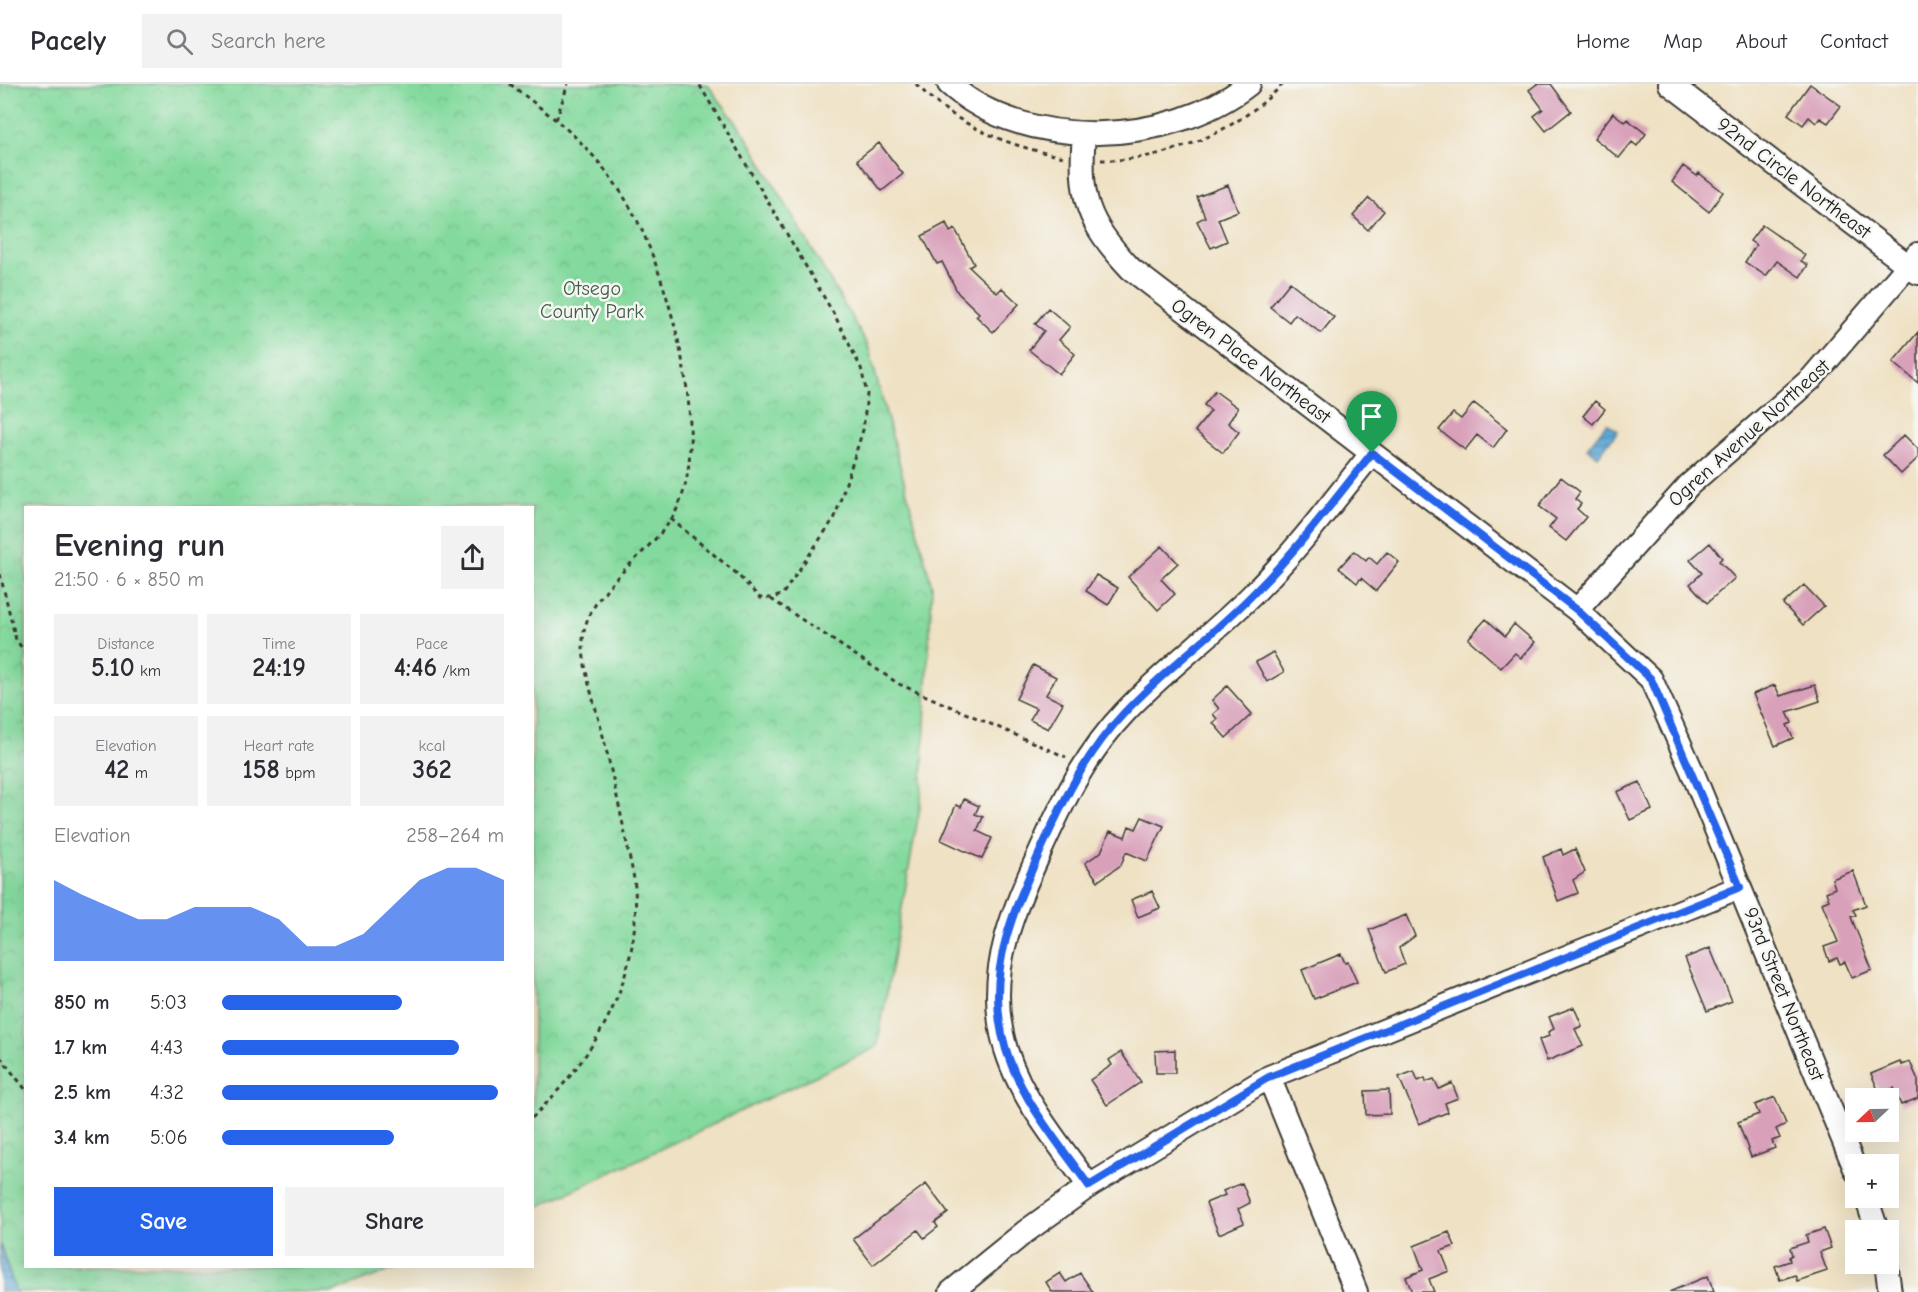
<!DOCTYPE html>
<html lang="en">
<head>
<meta charset="utf-8">
<style>
  body { margin:0; font-family:"Comic Neue",sans-serif; background:#f2f2f3; color:#2b2b33; height:100vh; display:flex; flex-direction:column; font-size:22px; white-space:nowrap }
  * { box-sizing:border-box; margin:0 }
  p { font-size:20px; color:#7c7c81 }
  .icon { flex:none; width:33px; height:33px; fill:none; stroke:currentColor; stroke-width:2; stroke-linecap:round; stroke-linejoin:round }
  .map { position:relative; flex:1; overflow:hidden }
  .sheet { position:absolute; left:24px; top:422px; width:510px; height:762px; display:flex; flex-direction:column; background:#fff; border-radius:0px; box-shadow:0 6px 24px #0002 }
  .sheet>* { flex:none }
  .needle { width:39px; rotate:248deg }
  .buttons { position:absolute; left:1845px; top:1004px; display:grid; gap:12px }
  .buttons a { display:grid; place-items:center; width:54px; height:54px; border-radius:0px; background:#fff; box-shadow:0 6px 24px #0002; font-size:30px }
  .pin { position:absolute; display:grid; place-items:center; width:51px; height:51px; color:#fff; margin:-62px -26px; border-radius:50% 50% 50% 0; rotate:-45deg; box-shadow:0 0 6px #0007 }
  .pin .icon { rotate:45deg }
  .round { display:grid; place-items:center; flex:none; width:63px; height:63px; border-radius:0px; background:#f2f2f3 }
  .headline { display:flex; align-items:center; justify-content:space-between; height:102px; padding:0 30px }
  h1 { font-size:33px; font-weight:700; line-height:45px }
  .stats { display:grid; grid-template-columns:repeat(3,1fr); gap:9px; height:102px; padding:6px 30px }
  .stats div { display:grid; align-content:center; border-radius:0px; background:#f2f2f3; text-align:center }
  .stats b { font-size:26px; font-weight:700 }
  .stats small { font-size:16px; font-weight:400 }
  .stats p { font-size:16px }
  .chart { height:168px; padding:12px 30px }
  .chart p { display:flex; justify-content:space-between }
  .chart svg { width:100%; height:108px; margin-top:6px; fill:#2563eb; opacity:.7 }
  .cta { display:flex; gap:12px; margin-top:auto; padding:12px 30px }
  .cta a { flex:1; height:69px; border-radius:0px; background:#2563eb; color:#fff; font-size:24px; font-weight:700; line-height:69px; text-align:center }
  .cta a+a { background:#f2f2f3; color:#2b2b33 }
  ul { padding:0 30px; list-style:none; font-size:20px }
  li { display:grid; grid-template-columns:96px 72px 1fr; align-items:center; height:45px }
  li i { height:15px; border-radius:8px; background:#2563eb }
  header { display:flex; align-items:center; gap:36px; box-sizing:border-box; height:84px; padding:0 30px; background:#fff; border-bottom:2px solid #e1e1e2 }
  header strong { font-size:28px }
  nav { display:flex; gap:33px; margin-inline-start:auto; font-size:21px }
  .search { width:420px; height:54px; background:#f2f2f3; display:flex; align-items:center; gap:15px; box-sizing:border-box; padding:0 21px; border-radius:0px; color:#7c7c81; font-size:22px }
  .map>svg:first-child { display:block }
  .park { fill:url(#park-crowns); stroke:#507b5d; stroke-width:1.5 }
  .water { fill:url(#water-rules); stroke:#3e627a; stroke-width:1.5 }
  .building { fill:#d9a0ba }
  .lines { fill:none; stroke-linecap:round; stroke-linejoin:round }
  .minor-casing { stroke:#3c3a35; stroke-width:26 }
  .path { stroke:#3c3a35; stroke-width:3; stroke-dasharray:4.5 4.5; stroke-linecap:butt }
  .minor { stroke:#fff; stroke-width:22 }
  .route-casing { stroke:#fff; stroke-width:12 }
  .route { stroke:#2563eb; stroke-width:8 }
  .labels { text-anchor:middle; dominant-baseline:central; stroke-width:5; stroke-linejoin:round; paint-order:stroke }
  .street-label { font-size:20px; fill:#1c1c1c; stroke:#f6f6f2 }
  .park-label { font-size:20px; fill:#405e4a; stroke:#f6f6f2 }
</style>
</head>
<body>
<header>
<strong>Pacely</strong>
<div class="search"><svg class="icon" aria-label="search" viewBox="0 0 24 24"><circle cx="10" cy="10" r="6"/><path d="M15 15l6 6"/></svg>Search here</div>
<nav><a>Home</a><a>Map</a><a>About</a><a>Contact</a></nav>
</header>
<div class="map">
<svg width="1918" height="1208" viewBox="0 0 1918 1208">
  <defs>
    <pattern id="park-crowns" width="20" height="18" patternUnits="userSpaceOnUse" patternTransform="scale(1.5)"><rect width="20" height="18" fill="#84da9e"/><path d="M2 6a3 3 0 1 1 6 0M12 15a3 3 0 1 1 6 0" fill="none" stroke="#71ba88"/></pattern>
    <pattern id="water-rules" width="6" height="5" patternUnits="userSpaceOnUse" patternTransform="scale(1.5)"><rect width="6" height="5" fill="#5fa9d7"/><path d="M0 2.5h6" fill="none" stroke="#4e89ae"/></pattern>
  </defs>
  <rect width="100%" height="100%" fill="#f6f6f2"/>
  <filter id="ink" filterUnits="userSpaceOnUse"><feTurbulence type="fractalNoise" baseFrequency=".0167" numOctaves="2"/><feDisplacementMap in="SourceGraphic" scale="12" xChannelSelector="R" yChannelSelector="G"/><feConvolveMatrix kernelMatrix="1 2 1 2 8 2 1 2 1" color-interpolation-filters="sRGB"/></filter>
  <filter id="wash" filterUnits="userSpaceOnUse"><feTurbulence type="fractalNoise" baseFrequency=".008" numOctaves="4" result="noise"/><feDisplacementMap in="SourceGraphic" scale="24" xChannelSelector="R" yChannelSelector="G"/><feGaussianBlur stdDeviation="1.35" result="paint"/><feColorMatrix in="noise" values="0 0 0 0 0 0 0 0 0 0 0 0 0 0 0 0 0 1.4 0 .05"/><feComposite in="paint" operator="in"/></filter>
  <g filter="url(#wash)">
    <rect width="100%" height="100%" fill="#efe1c3"/>
    <path class="park" d="M0,0H707L745,50L868,262L932,502L921,717L877,963L533,1125L532,423H26V1182H402L333,1208H16L0,1160Z"/>
    <path class="water" d="M1607,339L1618,347L1598,372L1587,364Z
      M0,1160L16,1208H0Z"/>
    <g id="blocks">
      <path class="building" d="M1537,0H1551L1571,27L1546,47L1534,32L1543,25L1529,6Z
        M1810,0L1841,22L1828,39L1820,34L1816,39L1809,33L1803,41L1788,30Z
        M1613,29L1625,38L1627,35L1646,50L1637,62L1632,58L1619,74L1594,54Z
        M879,59L903,90L882,107L857,76Z
        M1683,82L1697,92L1699,89L1723,108L1709,128L1672,98Z
        M1228,101L1238,127L1218,135L1227,157L1211,164L1197,137L1205,133L1197,113Z
        M1369,114L1384,127L1368,146L1353,132Z
        M946,139L950,148L955,145L974,180L969,183L997,209L1002,204L1019,220L993,248L976,232L979,229L958,209L942,178L937,180L922,152Z
        M1762,141L1805,171L1801,177L1808,181L1800,193L1777,177L1766,192L1745,178L1756,161L1750,157Z
        M1290,198L1334,233L1321,249L1295,230L1289,238L1270,223Z
        M1048,224L1070,243L1059,256L1075,270L1059,290L1029,266L1044,247L1035,240Z
        M1918,248V299L1893,278Z
        M1215,307L1238,324L1228,339L1239,348L1223,369L1195,347L1211,327L1204,321Z
        M1595,317L1605,325L1593,340L1583,332Z
        M1474,319L1507,345L1493,364L1477,351L1465,366L1439,346L1453,329L1461,335Z
        M1904,351L1918,365V374L1901,390L1883,371Z
        M1561,393L1580,408L1575,415L1581,420L1577,425L1586,433L1566,457L1549,444L1556,435L1539,422Z
        M1710,459L1722,474L1719,477L1735,494L1707,519L1690,500L1702,489L1690,476Z
        M1162,462L1178,479L1161,495L1175,510L1158,526L1128,493Z
        M1354,467L1366,477L1369,473L1377,480L1387,468L1399,478L1376,507L1361,494L1357,499L1339,484Z
        M1096,491L1118,504L1108,521L1086,507Z
        M1804,501L1824,522L1803,541L1783,520Z
        M1486,535L1505,552L1514,540L1535,558L1521,574L1515,569L1501,584L1468,555Z
        M1273,568L1284,588L1267,598L1256,578Z
        M1033,581L1056,593L1046,611L1063,619L1048,645L1030,636L1036,624L1016,615Z
        M1775,601L1780,612L1815,601L1820,617L1787,628L1792,639L1787,641L1793,654L1775,662L1753,610Z
        M1227,602L1252,630L1226,654L1213,639L1217,635L1213,630L1219,625L1212,616Z
        M1640,698L1652,726L1630,736L1617,708Z
        M964,715L979,722L975,730L983,733L977,747L992,754L982,775L941,756L956,721L961,723Z
        M1142,733L1164,742L1147,777L1126,768L1121,781L1098,797L1085,779L1101,768L1110,747L1125,753L1129,742L1136,745Z
        M1561,765L1563,771L1575,765L1585,788L1573,796L1578,809L1558,817L1543,773Z
        M1853,787L1866,821L1853,826L1856,831L1851,833L1872,886L1852,894L1845,878L1840,880L1837,874L1829,877L1824,863L1838,858L1822,819L1829,816L1826,808L1835,804L1832,795Z
        M1152,807L1160,824L1138,833L1131,816Z
        M1406,831L1415,852L1399,864L1405,880L1386,888L1369,846Z
        M1710,864L1732,917L1707,927L1685,874Z
        M1341,870L1345,879L1348,878L1357,898L1314,915L1302,886Z
        M1574,923L1582,942L1575,945L1583,962L1547,977L1539,956L1549,952L1548,948L1554,945L1549,933Z
        M1175,966V989H1156L1155,967Z
        M1121,968L1141,998L1107,1021L1090,996L1112,981L1109,976Z
        M1900,978L1902,981L1910,978L1918,996V1014L1901,1021L1894,1004L1880,1010L1871,990Z
        M1414,987L1418,997L1425,994L1426,998L1434,995L1439,1005L1452,999L1458,1014L1445,1019L1448,1028L1419,1040L1399,993Z
        M1389,1006L1390,1030L1366,1031L1365,1007Z
        M1775,1013L1786,1040L1776,1045L1780,1054L1772,1057L1775,1064L1751,1073L1738,1038L1759,1030L1755,1021Z
        M1242,1099L1250,1119L1238,1125L1244,1139L1219,1150L1206,1119L1225,1111L1223,1107Z
        M926,1100L948,1129L935,1139L938,1143L924,1154L918,1146L873,1181L853,1155Z
        M1824,1145L1831,1164L1820,1168L1827,1187L1797,1197L1795,1191L1780,1196L1775,1182L1790,1177L1789,1173L1792,1171L1790,1164L1808,1158L1806,1151Z
        M1449,1148L1455,1162L1441,1167L1449,1187L1429,1195L1434,1208H1412L1406,1193L1423,1186L1414,1162Z
        M1060,1189L1066,1198L1080,1189L1093,1208H1052L1046,1198Z
        M1708,1192L1714,1208H1669Z"/>
    </g>
  </g>
  <g filter="url(#ink)">
    <use href="#blocks" fill-opacity="0" stroke="#3c3a35" stroke-width="1.5"/>
    <g class="lines">
      <g class="minor-casing">
        <path id="minor" d="M949,0C1026,69 1170,62 1249,0
          M1670,0L1918,189
          M1084,49C1079,114 1086,137 1131,185L1577,526L1651,595L1692,687L1856,1087
          M1577,526L1689,401L1812,294L1918,170
          M1269,993L1356,1208
          M1089,1102C1056,1055 1014,1008 1002,950C987,880 1016,821 1044,759C1066,711 1088,667 1125,628C1165,585 1214,550 1255,508C1298,465 1334,416 1372,369
          M1866,1113L1877,1146
          M1886,1179L1890,1208
          M951,1208L1025,1148L1089,1102L1269,993L1740,803"/>
      </g>
      <path class="path" d="M510,0L556,36
        M916,0C956,42 1008,62 1064,73
        M1101,76C1166,78 1238,47 1283,0
        M671,435L736,489L760,514H771L782,511L835,433L863,346L867,310L861,284L835,232L699,0
        M0,490L16,556L26,569
        M771,515L899,600L1066,673
        M0,973L26,1006
        M532,1034C596,971 641,896 635,804C634,789 629,774 627,760C620,725 612,691 604,656C597,625 583,590 583,559C582,510 648,472 672,434C716,364 671,203 636,134C616,96 589,63 556,36L568,0"/>
      <use href="#minor" class="minor"/>
    </g>
  </g>
  <g class="lines" filter="url(#ink)">
    <g class="route-casing">
      <path id="route" d="M1372,369L1577,526L1651,595L1740,803L1269,993L1089,1102C1056,1055 1014,1008 1002,950C987,880 1016,821 1044,759C1066,711 1088,667 1125,628C1165,585 1214,551 1255,508C1298,465 1334,416 1372,369Z"/>
    </g>
    <use href="#route" class="route"/>
  </g>
  <g class="labels">
    <g class="street-label">
      <text transform="translate(1794 94) rotate(37)">92nd Circle Northeast</text>
      <text transform="translate(1251 277) rotate(37)">Ogren Place Northeast</text>
      <text transform="translate(1749 349) rotate(-42)">Ogren Avenue Northeast</text>
      <text transform="translate(1784 910) rotate(68)">93rd Street Northeast</text>
    </g>
    <g class="park-label">
      <text x="592" y="204">Otsego<tspan x="592" dy="23">County Park</tspan></text>
    </g>
  </g>
</svg>
<div class="buttons">
<a><svg class="needle" viewBox="-14 -14 28 28"><path d="M0-13l5 13h-10z" fill="#e53935"/><path d="M0 13l5-13h-10z" fill="#7c7c81"/></svg></a>
<a>+</a>
<a>−</a>
</div>
<div class="pin" style="left:1372px;top:369px;background:#1e9e55"><svg class="icon" aria-label="arrive" viewBox="0 0 24 24"><path d="M6 21V4h12l-3 4 3 4H6"/></svg></div>
<section class="sheet">
<div class="headline"><div><h1>Evening run</h1><p>21:50 · 6 × 850 m</p></div><a class="round"><svg class="icon" aria-label="share" viewBox="0 0 24 24"><path d="M12 15V3M7 8l5-5 5 5M5 13v7h14v-7"/></svg></a></div>
<div class="stats">
<div><p>Distance</p><b>5.10<small> km</small></b></div>
<div><p>Time</p><b>24:19</b></div>
<div><p>Pace</p><b>4:46<small> /km</small></b></div>
</div>
<div class="stats">
<div><p>Elevation</p><b>42<small> m</small></b></div>
<div><p>Heart rate</p><b>158<small> bpm</small></b></div>
<div><p>kcal</p><b>362</b></div>
</div>
<div class="chart"><p><span>Elevation</span>258–264 m</p>
<svg viewBox="0 0 160 44" preserveAspectRatio="none"><path d="M0 44V11L10 17L20 22L30 27L40 27L50 22L60 22L70 22L80 27L90 38L100 38L110 33L120 22L130 11L140 6L150 6L160 11V44z"/></svg>
</div>
<ul>
<li><b>850 m</b>5:03<i style="width:64%"></i></li>
<li><b>1.7 km</b>4:43<i style="width:84%"></i></li>
<li><b>2.5 km</b>4:32<i style="width:98%"></i></li>
<li><b>3.4 km</b>5:06<i style="width:61%"></i></li>
</ul>
<div class="cta"><a>Save</a><a>Share</a></div>
</section>
</div>
</body>
</html>
